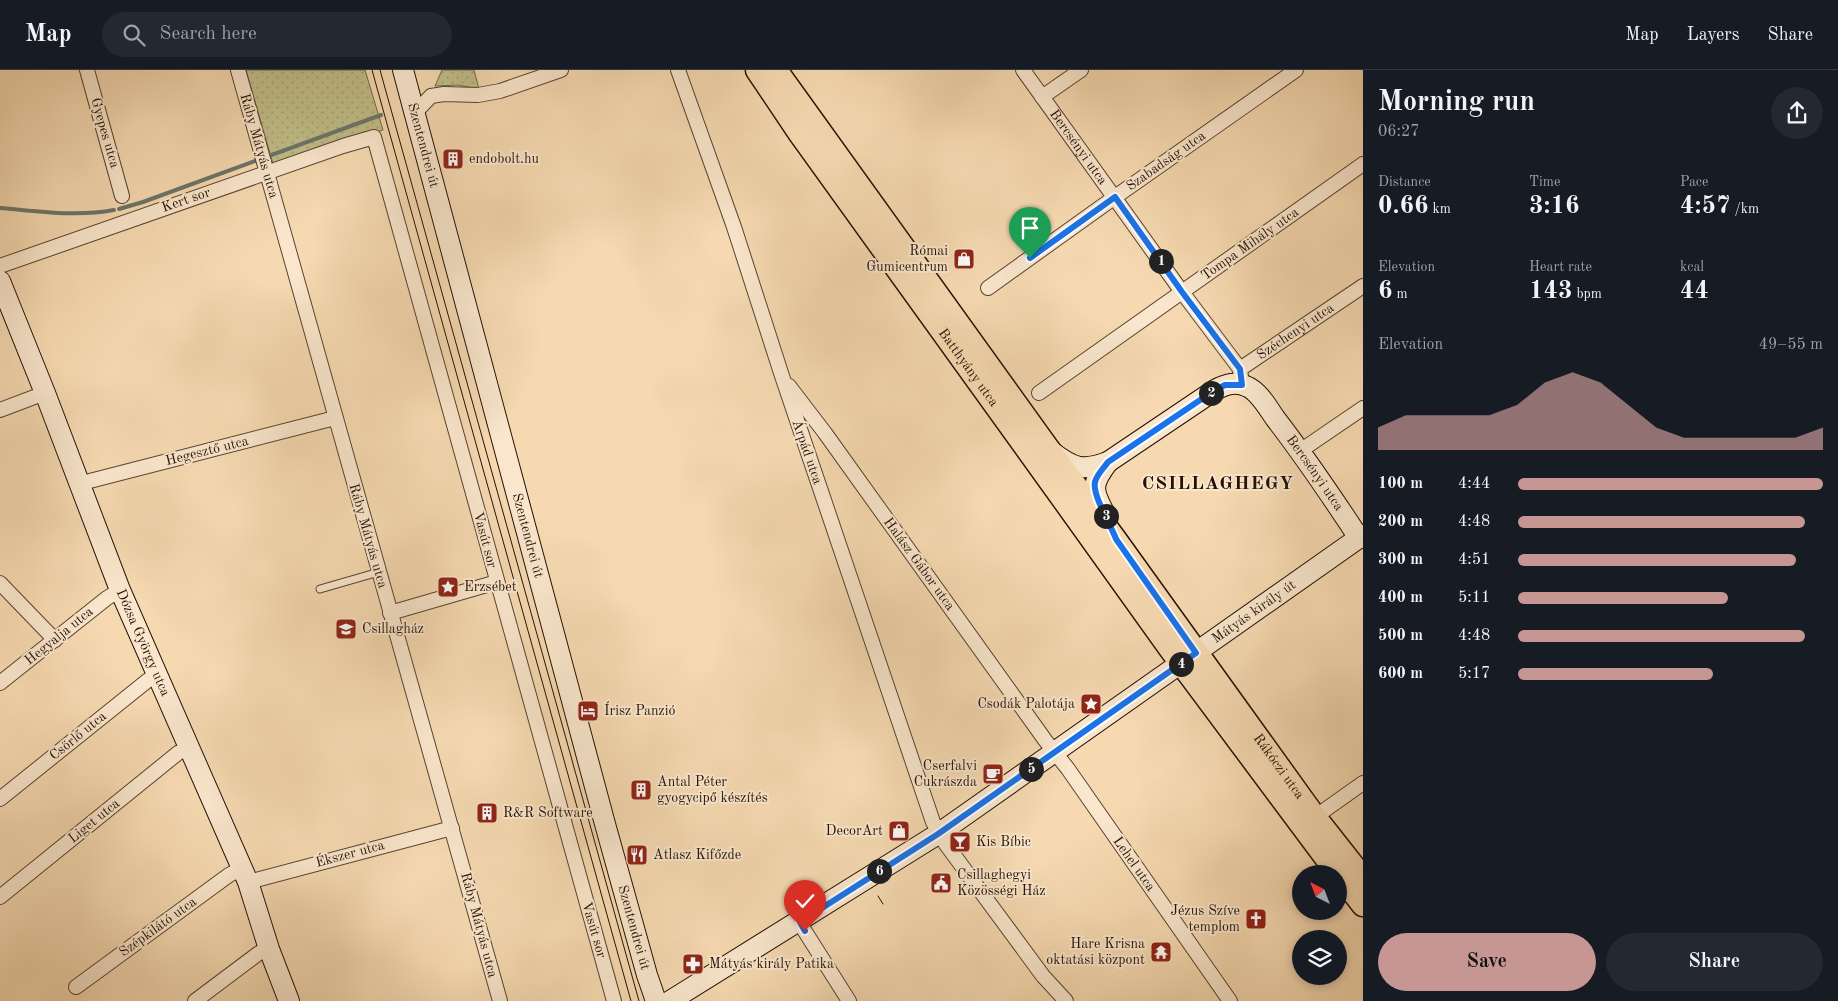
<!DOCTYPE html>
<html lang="en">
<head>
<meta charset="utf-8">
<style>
  body { margin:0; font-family:"Old Standard TT",serif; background:#242831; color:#f1f3f6; height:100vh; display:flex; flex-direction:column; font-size:19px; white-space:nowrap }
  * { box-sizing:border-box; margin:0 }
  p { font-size:16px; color:#9ea1a6 }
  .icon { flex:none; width:28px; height:28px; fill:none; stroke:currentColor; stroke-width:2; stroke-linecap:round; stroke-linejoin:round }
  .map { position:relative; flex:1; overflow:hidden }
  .sheet { display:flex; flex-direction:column; background:#171b24; width:475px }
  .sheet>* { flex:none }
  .needle { width:32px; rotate:318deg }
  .controls { position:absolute; left:1292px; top:795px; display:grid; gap:10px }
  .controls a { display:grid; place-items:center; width:55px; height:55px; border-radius:50%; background:#171b24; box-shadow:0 2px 8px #0003; font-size:25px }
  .pin { position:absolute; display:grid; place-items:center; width:42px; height:42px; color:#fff; margin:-51px -21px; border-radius:50% 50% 50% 0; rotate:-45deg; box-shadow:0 0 5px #0007 }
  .pin .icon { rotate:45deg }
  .km { position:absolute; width:25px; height:25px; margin:-12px; border-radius:50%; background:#222; color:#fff; font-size:14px; line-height:25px; text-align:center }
  .round { display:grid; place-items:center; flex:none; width:52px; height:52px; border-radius:26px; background:#242831 }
  .summary { display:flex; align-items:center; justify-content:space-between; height:85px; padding:0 15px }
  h1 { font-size:28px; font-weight:600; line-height:38px }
  .stats { display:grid; grid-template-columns:repeat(3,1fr); gap:8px; height:85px; padding:5px 15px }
  .stats div { display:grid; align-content:center }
  .stats b { font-size:25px; font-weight:600 }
  .stats small { font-size:14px; font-weight:400 }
  .stats p { font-size:14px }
  .chart { height:140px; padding:10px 15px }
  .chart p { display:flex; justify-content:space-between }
  .chart svg { width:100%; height:90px; margin-top:5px; fill:#c59692; opacity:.7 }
  .cta { display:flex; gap:10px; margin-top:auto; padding:10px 15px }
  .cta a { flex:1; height:58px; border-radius:30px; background:#c59692; color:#111; font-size:20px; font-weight:600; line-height:58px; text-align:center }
  .cta a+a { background:#242831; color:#f1f3f6 }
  ul { padding:0 15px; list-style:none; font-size:16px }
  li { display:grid; grid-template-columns:80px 60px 1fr; align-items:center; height:38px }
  li i { height:12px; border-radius:6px; background:#c59692 }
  header { display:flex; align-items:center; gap:30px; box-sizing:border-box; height:70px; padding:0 25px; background:#171b24; border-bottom:1px solid #363941 }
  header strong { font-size:24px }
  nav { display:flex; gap:28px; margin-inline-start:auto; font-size:18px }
  .search { width:350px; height:45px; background:#242831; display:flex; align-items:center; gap:12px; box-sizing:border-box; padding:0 18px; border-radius:28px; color:#9ea1a6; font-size:19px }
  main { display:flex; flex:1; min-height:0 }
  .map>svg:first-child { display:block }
  .park { fill:url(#park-dots); stroke:#726846 }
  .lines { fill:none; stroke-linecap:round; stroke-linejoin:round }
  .stream { stroke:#6c766b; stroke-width:4 }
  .lane-casing { stroke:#58432f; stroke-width:9 }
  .street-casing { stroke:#58432f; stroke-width:16 }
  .secondary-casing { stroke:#231104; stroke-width:22 }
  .primary-casing { stroke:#231104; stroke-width:25 }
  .lane { stroke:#f9e6cc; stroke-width:7 }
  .street { stroke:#f9e6cc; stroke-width:14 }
  .secondary { stroke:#f9e6cc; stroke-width:20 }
  .primary { stroke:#f6d9b1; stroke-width:22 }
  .tram { stroke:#231104; stroke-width:1 }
  .route-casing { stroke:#fff; stroke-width:10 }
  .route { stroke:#1a73e8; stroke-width:6 }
  .labels { text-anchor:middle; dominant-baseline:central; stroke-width:4; stroke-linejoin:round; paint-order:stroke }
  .street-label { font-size:14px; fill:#231104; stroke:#f9e6cc }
  .poi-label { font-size:14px; fill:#231104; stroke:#f9e6cc; text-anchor:start }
  .district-label { font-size:19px; font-weight:bold; letter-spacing:1px; fill:#231104; stroke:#f9e6cc }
</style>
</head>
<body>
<header>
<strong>Map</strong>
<div class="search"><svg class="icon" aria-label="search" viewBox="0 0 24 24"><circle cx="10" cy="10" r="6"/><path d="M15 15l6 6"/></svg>Search here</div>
<nav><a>Map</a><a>Layers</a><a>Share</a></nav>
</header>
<main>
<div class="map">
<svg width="1363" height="931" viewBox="0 0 1363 931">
  <defs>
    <pattern id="park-dots" width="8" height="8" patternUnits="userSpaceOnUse" patternTransform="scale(1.25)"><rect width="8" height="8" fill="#c0be89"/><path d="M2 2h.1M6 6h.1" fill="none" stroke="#a5a275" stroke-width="1.8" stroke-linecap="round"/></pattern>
  </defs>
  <rect width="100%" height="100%" fill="#f6d9b1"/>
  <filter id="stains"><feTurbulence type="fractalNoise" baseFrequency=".004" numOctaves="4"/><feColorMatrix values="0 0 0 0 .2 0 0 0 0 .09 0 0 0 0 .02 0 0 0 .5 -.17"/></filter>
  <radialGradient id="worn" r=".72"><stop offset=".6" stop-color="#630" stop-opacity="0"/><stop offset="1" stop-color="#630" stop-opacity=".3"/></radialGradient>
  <path class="park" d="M246,0H365L383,60L273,94Z
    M442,0H474L479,19L458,15L435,16Z"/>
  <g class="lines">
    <path class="stream" d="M0,138C38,141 76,147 114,140
      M119,139L143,132L381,45"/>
    <g class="lane-casing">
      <path id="lane" d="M320,519L379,502"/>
    </g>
    <g class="street-casing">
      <g id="street">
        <path d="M87,0L122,126"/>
        <path d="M238,0L500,931"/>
        <path d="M678,0L734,157L782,306L933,752L945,773L1043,906L1066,931"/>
        <path id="s1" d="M1023,0L1182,222L1240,299"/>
        <path d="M1042,27L1081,0"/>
        <path d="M414,44L431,26L444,24L478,25L500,21L561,0"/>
        <path d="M0,196L343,76L374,67L614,931"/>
        <path d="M988,218L1115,127L1296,0"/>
        <path id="s2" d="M1241,307L1240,299L1363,216"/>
        <path d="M789,316L825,363L1045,670L1068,699L1230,931"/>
        <path d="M1039,323L1363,94"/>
        <path d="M0,340L45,323"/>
        <path d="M1300,381L1363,338"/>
        <path d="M78,414L335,348"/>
        <path d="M0,513L55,570"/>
        <path d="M390,543L497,512"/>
        <path d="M0,613L107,528L120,520"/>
        <path d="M0,729L147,611L158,604"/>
        <path d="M1315,747L1363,713"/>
        <path d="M248,812L452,758"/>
        <path d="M0,827L178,683L190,677"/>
        <path d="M799,852L849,931"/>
        <path d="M76,917L229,805L242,798"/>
        <path d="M195,931L259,883L269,879"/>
      </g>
    </g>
    <g class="secondary-casing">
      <g id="secondary">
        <path id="s3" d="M403,0L605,754L647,905L656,931"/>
        <path id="s4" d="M0,211L45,323L120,520L248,812L269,879L289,931"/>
        <path id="s5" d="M1052,382C1074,399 1083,401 1108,392L1215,320C1226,314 1236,311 1248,317C1259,322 1268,338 1275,348C1305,387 1332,427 1359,468"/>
        <path d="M1107,448C1093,421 1089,417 1108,392"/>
        <path id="s6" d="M670,931L938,764L1363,465"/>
      </g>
    </g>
    <g class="primary-casing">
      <g id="primary">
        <path id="s7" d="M757,0L800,64L1065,432L1171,580L1338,804"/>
        <path id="s8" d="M776,0L1047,377L1115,469L1315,747L1363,808"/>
        <path d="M1339,804L1363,835"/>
      </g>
    </g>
    <use href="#lane" class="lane"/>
    <use href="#street" class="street"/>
    <use href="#secondary" class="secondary"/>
    <use href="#primary" class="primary"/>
    <path class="tram" d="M372,0L631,931
      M380,0L639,931
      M878,826L883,834"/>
  </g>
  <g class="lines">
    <g class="route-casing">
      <path id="route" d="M805,861L800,852L938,764L1196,583L1116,469C1111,455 1092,425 1095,412C1097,404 1104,398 1108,392L1215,320L1225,315H1242L1240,299L1182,222L1115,127L1030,188"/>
    </g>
    <use href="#route" class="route"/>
  </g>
  <defs>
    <g id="building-square" transform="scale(1.125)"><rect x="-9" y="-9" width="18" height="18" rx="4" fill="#8f2418" stroke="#f9e6cc"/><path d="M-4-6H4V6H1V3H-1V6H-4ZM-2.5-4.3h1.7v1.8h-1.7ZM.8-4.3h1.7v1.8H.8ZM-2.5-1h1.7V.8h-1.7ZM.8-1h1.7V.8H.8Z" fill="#fff"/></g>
    <g id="shop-square" transform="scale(1.125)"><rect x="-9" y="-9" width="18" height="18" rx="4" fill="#8f2418" stroke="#f9e6cc"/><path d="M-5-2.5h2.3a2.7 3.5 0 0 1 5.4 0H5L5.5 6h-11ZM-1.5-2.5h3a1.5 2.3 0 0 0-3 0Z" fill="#fff"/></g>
    <g id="sight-square" transform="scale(1.125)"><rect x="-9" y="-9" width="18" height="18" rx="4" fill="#8f2418" stroke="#f9e6cc"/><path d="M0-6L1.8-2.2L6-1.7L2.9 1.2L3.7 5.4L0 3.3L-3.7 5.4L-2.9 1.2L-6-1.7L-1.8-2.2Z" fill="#fff"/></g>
    <g id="school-square" transform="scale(1.125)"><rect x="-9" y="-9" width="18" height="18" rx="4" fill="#8f2418" stroke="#f9e6cc"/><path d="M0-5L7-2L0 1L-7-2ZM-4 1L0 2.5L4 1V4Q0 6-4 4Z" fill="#fff"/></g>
    <g id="hotel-square" transform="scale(1.125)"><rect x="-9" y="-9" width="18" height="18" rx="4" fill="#8f2418" stroke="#f9e6cc"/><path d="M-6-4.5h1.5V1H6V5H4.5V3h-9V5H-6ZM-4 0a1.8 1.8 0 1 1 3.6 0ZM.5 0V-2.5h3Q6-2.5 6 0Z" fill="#fff"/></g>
    <g id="cafe-square" transform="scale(1.125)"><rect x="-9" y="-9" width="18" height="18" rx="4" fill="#8f2418" stroke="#f9e6cc"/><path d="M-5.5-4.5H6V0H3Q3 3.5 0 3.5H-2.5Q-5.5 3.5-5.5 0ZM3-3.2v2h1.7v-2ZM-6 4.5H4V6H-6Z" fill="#fff"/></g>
    <g id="bar-square" transform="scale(1.125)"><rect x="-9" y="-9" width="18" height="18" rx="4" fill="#8f2418" stroke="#f9e6cc"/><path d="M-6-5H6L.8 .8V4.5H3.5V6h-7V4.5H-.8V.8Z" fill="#fff"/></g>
    <g id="restaurant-square" transform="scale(1.125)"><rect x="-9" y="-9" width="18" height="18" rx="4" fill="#8f2418" stroke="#f9e6cc"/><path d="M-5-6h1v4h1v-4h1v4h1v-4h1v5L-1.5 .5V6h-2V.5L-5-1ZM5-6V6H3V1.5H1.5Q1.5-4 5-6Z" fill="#fff"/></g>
    <g id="civic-square" transform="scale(1.125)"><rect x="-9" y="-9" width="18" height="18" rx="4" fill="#8f2418" stroke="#f9e6cc"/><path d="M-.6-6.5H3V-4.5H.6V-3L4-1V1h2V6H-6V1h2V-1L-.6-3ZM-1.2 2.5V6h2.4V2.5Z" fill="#fff"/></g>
    <g id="church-square" transform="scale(1.125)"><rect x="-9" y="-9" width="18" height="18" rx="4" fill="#8f2418" stroke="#f9e6cc"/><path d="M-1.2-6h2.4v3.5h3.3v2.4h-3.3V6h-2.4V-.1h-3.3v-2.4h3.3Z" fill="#fff"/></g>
    <g id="temple-square" transform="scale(1.125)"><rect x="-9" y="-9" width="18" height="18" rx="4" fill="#8f2418" stroke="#f9e6cc"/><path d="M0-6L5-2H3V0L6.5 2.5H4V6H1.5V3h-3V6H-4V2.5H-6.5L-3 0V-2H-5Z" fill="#fff"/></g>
    <g id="pharmacy-square" transform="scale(1.125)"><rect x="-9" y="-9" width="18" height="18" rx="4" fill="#8f2418" stroke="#f9e6cc"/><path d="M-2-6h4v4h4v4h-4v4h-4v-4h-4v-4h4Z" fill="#fff"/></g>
  </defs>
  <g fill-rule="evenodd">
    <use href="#building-square" x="453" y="89"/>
    <use href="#shop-square" x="964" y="189"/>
    <use href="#sight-square" x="448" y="517"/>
    <use href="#school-square" x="346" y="559"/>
    <use href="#sight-square" x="1091" y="634"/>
    <use href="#hotel-square" x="588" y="641"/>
    <use href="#cafe-square" x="993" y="704"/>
    <use href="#building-square" x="641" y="720"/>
    <use href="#building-square" x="487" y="743"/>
    <use href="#shop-square" x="899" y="761"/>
    <use href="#bar-square" x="960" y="772"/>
    <use href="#restaurant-square" x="637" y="785"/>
    <use href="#civic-square" x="941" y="813"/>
    <use href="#church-square" x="1256" y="849"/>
    <use href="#temple-square" x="1161" y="882"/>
    <use href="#pharmacy-square" x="693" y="894"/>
  </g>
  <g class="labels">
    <g class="street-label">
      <text transform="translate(105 63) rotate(74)">Gyepes utca</text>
      <text stroke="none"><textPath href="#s3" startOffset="78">Szentendrei út</textPath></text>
      <text transform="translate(259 76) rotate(74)">Ráby Mátyás utca</text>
      <text stroke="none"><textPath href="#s1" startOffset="95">Bercsényi utca</textPath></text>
      <text transform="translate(1166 91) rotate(-35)">Szabadság utca</text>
      <text transform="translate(186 130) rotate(-19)">Kert sor</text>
      <text transform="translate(1250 174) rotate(-35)">Tompa Mihály utca</text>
      <text stroke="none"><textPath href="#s2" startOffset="75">Széchenyi utca</textPath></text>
      <text stroke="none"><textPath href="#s7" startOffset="365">Batthyány utca</textPath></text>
      <text transform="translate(207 381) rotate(-14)">Hegesztő utca</text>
      <text transform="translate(807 382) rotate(71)">Árpád utca</text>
      <text stroke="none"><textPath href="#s5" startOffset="334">Bercsényi utca</textPath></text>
      <text transform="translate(368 466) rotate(74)">Ráby Mátyás utca</text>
      <text stroke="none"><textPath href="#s3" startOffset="482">Szentendrei út</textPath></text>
      <text transform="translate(485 470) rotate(75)">Vasút sor</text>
      <text transform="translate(919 494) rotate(54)">Halász Gábor utca</text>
      <text stroke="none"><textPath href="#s6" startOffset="702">Mátyás király út</textPath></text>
      <text transform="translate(59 566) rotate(-39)">Hegyalja utca</text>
      <text stroke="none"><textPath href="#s4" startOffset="389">Dózsa György utca</textPath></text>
      <text transform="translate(78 666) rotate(-39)">Csörlő utca</text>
      <text stroke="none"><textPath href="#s8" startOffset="859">Rákóczi utca</textPath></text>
      <text transform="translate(94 751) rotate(-39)">Liget utca</text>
      <text transform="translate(350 784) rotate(-15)">Ékszer utca</text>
      <text transform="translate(1134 794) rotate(55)">Lehel utca</text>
      <text transform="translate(479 855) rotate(75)">Ráby Mátyás utca</text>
      <text transform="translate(158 857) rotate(-36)">Szépkilátó utca</text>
      <text stroke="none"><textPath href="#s3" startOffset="888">Szentendrei út</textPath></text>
      <text transform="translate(594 860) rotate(74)">Vasút sor</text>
    </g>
    <g class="poi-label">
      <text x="469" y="89">endobolt.hu</text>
      <text x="948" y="181" text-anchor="end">Római<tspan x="948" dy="16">Gumicentrum</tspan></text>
      <text x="464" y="517">Erzsébet</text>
      <text x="362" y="559">Csillagház</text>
      <text x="1075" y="634" text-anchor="end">Csodák Palotája</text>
      <text x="604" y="641">Írisz Panzió</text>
      <text x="977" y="696" text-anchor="end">Cserfalvi<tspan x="977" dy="16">Cukrászda</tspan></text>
      <text x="657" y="712">Antal Péter<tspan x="657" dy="16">gyogycipő készítés</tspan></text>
      <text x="503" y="743">R&amp;R Software</text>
      <text x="883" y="761" text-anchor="end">DecorArt</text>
      <text x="976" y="772">Kis Bíbic</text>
      <text x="653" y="785">Atlasz Kifőzde</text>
      <text x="957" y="805">Csillaghegyi<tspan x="957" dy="16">Közösségi Ház</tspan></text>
      <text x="1240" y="841" text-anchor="end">Jézus Szíve<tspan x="1240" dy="16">templom</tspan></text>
      <text x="1145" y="874" text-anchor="end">Hare Krisna<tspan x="1145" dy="16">oktatási központ</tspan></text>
      <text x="709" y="894">Mátyás király Patika</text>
    </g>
    <g class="district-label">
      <text x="1218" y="414">CSILLAGHEGY</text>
    </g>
  </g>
  <rect width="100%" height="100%" filter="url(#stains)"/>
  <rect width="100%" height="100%" fill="url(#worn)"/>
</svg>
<div class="controls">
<a><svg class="needle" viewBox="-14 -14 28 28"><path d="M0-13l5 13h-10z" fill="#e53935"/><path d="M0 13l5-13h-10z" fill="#9ea1a6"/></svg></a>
<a><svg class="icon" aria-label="layers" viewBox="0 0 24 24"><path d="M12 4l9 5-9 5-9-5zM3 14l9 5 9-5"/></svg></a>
</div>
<div class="pin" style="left:1030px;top:188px;background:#1e9e55"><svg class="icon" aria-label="arrive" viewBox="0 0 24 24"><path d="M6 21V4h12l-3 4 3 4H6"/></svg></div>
<div class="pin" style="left:805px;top:861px;background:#d93025"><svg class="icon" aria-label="check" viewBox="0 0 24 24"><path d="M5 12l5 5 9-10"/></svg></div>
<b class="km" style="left:1161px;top:191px">1</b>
<b class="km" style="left:1211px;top:323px">2</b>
<b class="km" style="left:1106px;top:446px">3</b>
<b class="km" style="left:1181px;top:594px">4</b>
<b class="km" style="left:1031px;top:699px">5</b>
<b class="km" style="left:879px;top:801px">6</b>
</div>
<section class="sheet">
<div class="summary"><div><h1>Morning run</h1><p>06:27</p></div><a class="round"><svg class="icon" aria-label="share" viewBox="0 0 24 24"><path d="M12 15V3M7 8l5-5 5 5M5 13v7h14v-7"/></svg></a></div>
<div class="stats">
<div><p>Distance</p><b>0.66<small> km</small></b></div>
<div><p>Time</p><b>3:16</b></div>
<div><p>Pace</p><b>4:57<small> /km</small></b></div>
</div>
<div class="stats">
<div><p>Elevation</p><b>6<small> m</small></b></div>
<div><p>Heart rate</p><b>143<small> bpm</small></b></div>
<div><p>kcal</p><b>44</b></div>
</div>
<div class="chart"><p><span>Elevation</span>49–55 m</p>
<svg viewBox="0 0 160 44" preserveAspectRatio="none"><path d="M0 44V33L10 27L20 27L30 27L40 27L50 22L60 11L70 6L80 11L90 22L100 33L110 38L120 38L130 38L140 38L150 38L160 33V44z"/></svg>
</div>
<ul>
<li><b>100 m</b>4:44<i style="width:100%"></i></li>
<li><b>200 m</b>4:48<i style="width:94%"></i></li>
<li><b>300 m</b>4:51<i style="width:91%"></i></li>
<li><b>400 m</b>5:11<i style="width:69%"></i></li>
<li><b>500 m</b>4:48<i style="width:94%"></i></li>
<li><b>600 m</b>5:17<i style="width:64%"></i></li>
</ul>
<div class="cta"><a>Save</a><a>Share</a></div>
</section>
</main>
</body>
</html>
